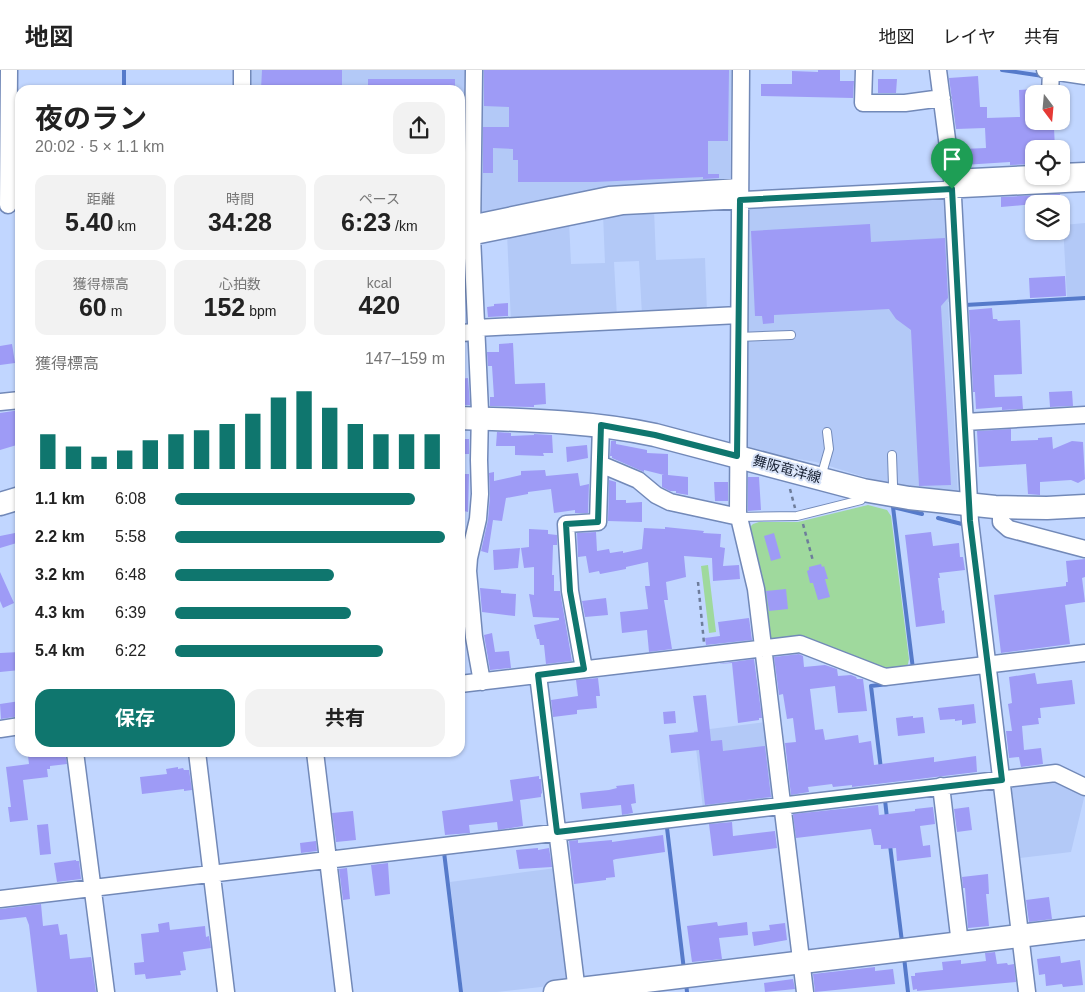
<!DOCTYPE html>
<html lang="ja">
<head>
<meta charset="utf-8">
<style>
  body { margin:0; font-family:Helvetica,"Noto Sans JP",sans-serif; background:#f2f2f2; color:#222; height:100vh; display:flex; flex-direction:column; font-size:19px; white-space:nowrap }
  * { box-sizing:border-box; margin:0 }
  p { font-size:16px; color:#767676 }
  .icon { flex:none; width:28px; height:28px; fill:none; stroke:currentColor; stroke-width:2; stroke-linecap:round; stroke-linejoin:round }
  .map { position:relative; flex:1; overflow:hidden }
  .drawer { position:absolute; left:15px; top:15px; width:450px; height:672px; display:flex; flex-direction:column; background:#fff; border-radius:15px; box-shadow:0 1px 4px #0004 }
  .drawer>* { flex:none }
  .needle { width:32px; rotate:164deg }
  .tools { position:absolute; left:1025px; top:15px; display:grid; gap:10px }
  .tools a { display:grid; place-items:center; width:45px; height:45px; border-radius:10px; background:#fff; box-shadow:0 1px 4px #0004; font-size:25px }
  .pin { position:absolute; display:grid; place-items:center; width:42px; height:42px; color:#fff; margin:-51px -21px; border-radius:50% 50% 50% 0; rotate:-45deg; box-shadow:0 0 5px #0007 }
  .pin .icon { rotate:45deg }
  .round { display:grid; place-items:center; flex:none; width:52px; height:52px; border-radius:15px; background:#f2f2f2 }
  .head { display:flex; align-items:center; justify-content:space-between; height:85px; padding:0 20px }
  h1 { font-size:28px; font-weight:700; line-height:38px }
  .stats { display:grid; grid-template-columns:repeat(3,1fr); gap:8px; height:85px; padding:5px 20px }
  .stats div { display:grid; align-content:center; border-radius:12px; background:#f2f2f2; text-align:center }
  .stats b { font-size:25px; font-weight:700 }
  .stats small { font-size:14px; font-weight:400 }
  .stats p { font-size:14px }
  .chart { height:140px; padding:10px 20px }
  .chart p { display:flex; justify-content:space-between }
  .chart svg { width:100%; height:90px; margin-top:5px; stroke:#0f766e; stroke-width:6 }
  .primary-button { display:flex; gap:10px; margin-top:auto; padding:10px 20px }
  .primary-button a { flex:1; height:58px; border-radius:15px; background:#0f766e; color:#fff; font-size:20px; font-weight:700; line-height:58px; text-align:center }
  .primary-button a+a { background:#f2f2f2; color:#222 }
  ul { padding:0 20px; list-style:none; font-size:16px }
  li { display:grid; grid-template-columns:80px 60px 1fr; align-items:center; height:38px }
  li i { height:12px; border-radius:6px; background:#0f766e }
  header { display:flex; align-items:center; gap:30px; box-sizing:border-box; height:70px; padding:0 25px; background:#fff; border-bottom:1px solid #e0e0e0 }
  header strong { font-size:24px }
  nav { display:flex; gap:28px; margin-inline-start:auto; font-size:18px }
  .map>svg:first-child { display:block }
  .built { fill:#b3c9f7 }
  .green { fill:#9fd99d }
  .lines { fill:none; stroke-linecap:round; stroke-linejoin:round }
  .stream { stroke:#557aca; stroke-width:4 }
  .building { fill:#9e9bf6 }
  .lane-casing { stroke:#7289b8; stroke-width:10 }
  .street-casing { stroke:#7289b8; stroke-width:19 }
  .secondary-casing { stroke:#7289b8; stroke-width:25 }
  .path { stroke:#6e7d9b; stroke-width:2.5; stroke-dasharray:4 4; stroke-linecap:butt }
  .lane { stroke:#fff; stroke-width:8 }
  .street { stroke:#fff; stroke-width:16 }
  .secondary { stroke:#fff; stroke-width:22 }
  .route-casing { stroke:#fff; stroke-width:10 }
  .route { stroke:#0f766e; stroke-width:6 }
  .labels { text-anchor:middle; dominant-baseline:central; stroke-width:4; stroke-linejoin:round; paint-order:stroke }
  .street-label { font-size:14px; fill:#141d2f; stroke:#d8e3f8 }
</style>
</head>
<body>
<header>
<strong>地図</strong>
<nav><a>地図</a><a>レイヤ</a><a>共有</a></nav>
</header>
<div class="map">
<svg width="1085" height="922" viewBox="0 0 1085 922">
  <rect width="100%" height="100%" fill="#c1d6ff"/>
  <path class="built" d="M247,0H470L469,150L460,152V20H247Z
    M478,0H731L730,114L480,148Z
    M949,124L955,231L948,232L958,427L910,421L816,392L748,381L743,375L746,135Z
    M654,139L656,190L705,188L707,242L642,245L639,191L614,192L617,247L511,252L507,164L569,151L571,194L605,193L603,144Z
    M1085,153V226L1067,227L1063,155Z
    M767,652L776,730L703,739L694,661Z
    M1054,711L1085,724L1071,782L1020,788L1011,716Z
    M556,798L569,911L567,914L497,922H463L450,812Z"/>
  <path class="green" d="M868,435L887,440L891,446L909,589L908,594L905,599L892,602L773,572L770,568L749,458L753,454L759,452H798Z
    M708,495L716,562L709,563L701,496Z"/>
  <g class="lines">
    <path class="stream" d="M1002,0L1043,6
      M124,20V0
      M965,235L1085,228
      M938,448L962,454
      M913,599L893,437L922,444
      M881,699L871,616L888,614
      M885,730L887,748
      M667,758L684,900
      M890,775L902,872
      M444,782L461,922
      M904,887L908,922
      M686,913L687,922"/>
  </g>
  <path class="building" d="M262,0H342V20H261Z
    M484,0H729L728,71H708V104H719V108L703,109V107L595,112H518V90H513V79L493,78V103H483V57H509V37L484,36Z
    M818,0H840V11H854L853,28L761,26V14H792V1L818,2Z
    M978,6L980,37H987V48L1020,47L1019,20L1034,19V56H1036V58H1054L1055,79H1034V94L1010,95V92L963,95V79L986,78L985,58L956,59L949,8Z
    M368,9H455V20H368Z
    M878,9H897L896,23H878Z
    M1060,124V134H1034L1001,137V127Z
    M870,154L871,172L945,168L948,228L941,236L951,415L919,416L911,260L896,249L889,239L774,245V253L763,254L762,246H755L751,161Z
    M1065,206L1066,226L1030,228L1029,208Z
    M508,233V246L488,247L487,237L494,236V234Z
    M992,238L993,249H997L998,251L1020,250L1022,304L994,305L995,327L1022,326L1023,339L1002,340V337L976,339L975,322H973L969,240Z
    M513,273L515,314L545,313L546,334L534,335V337L490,336V327H494L492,296H488L487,282H499V274Z
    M12,274L15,293L0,295V276Z
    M468,308L470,335H460V309Z
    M1072,321L1073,336L1050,337L1049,322Z
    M20,340V374L0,380V343Z
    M1011,359V371L1038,370V368L1052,367L1053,379L1072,371L1083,372L1085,409L1078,413L1071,410L1040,412V425L1028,424L1026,394L979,397L977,361Z
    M497,362L511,363V366L534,365V364L552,365L553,383H543L544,386L515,385V376H496Z
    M460,369H469V384H460Z
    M611,371H616V374L647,380V383L668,384V405L688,407V425L676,423V421H670L662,417V405H664L644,400V402L612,388V386H610Z
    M587,375L588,388L567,392L566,377Z
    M545,400L546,406L578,403L580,416L589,414L588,443H575V440L554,443L551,419L528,422V424L506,428L502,451L493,450L488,483L481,481L488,450L490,425L489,403L494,402V411L521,405V401Z
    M460,404H469L468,442L460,440Z
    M748,407H759L761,440L748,441Z
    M609,410L616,412V430H626V433L642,432V452L608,451Z
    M714,412H728V431H715Z
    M665,457L704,461L703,463L721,464L720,477L725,478L723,496L739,495L740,509L713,511L712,488L684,486L686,507L666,512L668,530H664L672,579L649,582L647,560L622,563L620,542L648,539L645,516H650L648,492L626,497V499L600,504L599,501L589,503L586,486L578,487L577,463L596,462L597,481L609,479L610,483L623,481V483L642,479L644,458L665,459Z
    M529,459L548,460V464L557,465V475H553L552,505H554V521H560L572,591L546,594L544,575H540L539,569H537L534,555L559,550V548L533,547L529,524L534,525V497L524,498L521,478L529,477Z
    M20,462V472L0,478V466Z
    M931,462L933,476L959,473L960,487H963L965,500L939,503L940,508H938L942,541L944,540L945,553L916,557L905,465Z
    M774,463L781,488L771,491L764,466Z
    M520,478L518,498L494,500L493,480Z
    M1085,489V507L1082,508L1085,532L1065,535L1070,574L1001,583L994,525L1066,516V512H1068L1066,491Z
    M821,494L822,497L824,496L828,509H825L830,527L818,530L813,513H810L807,501L809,500V497Z
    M0,502L14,533L3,538L0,531Z
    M480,518L501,520V523L516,524L515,546L482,542Z
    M786,519L788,539L769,541L766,521Z
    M606,528L608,545L585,547L582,531Z
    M749,548L752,570L706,575L705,568L720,566L718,552Z
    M492,563L495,582L509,581L511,598L490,600L484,565Z
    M20,582V600L0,602V583Z
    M799,584L803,586L804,597L825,595L837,599L838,606L851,605L856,607L857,609H863L867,641L838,643L835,616L810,619L815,660L823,659L825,670L858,665L859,673L871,671L874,695L934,687V692L976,686L977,702L852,717V715L833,717L832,714L808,717L809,722L791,725L785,673L796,672L793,648L787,649L783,624L779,625L774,587Z
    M754,589L762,648H759V650L738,653L732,593L718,594Z
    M1035,603L1037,614L1072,610L1075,634L1040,638L1041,648H1038L1039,654L1022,656L1024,680L1041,678L1043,694L1021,697L1019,687L1009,688L1006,661H1012L1008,634L1012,633L1009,607Z
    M598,608L600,626H596L597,638L577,640V644L553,647L551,630L578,626L576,610Z
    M706,625L711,671L722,670L723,681L765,676L771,727L705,735L699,680L671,683L669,665L698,662L693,626Z
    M20,631V646L1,649L0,634Z
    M974,634L976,653L962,655V650L955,651V649L940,650L938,638Z
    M675,641L676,653L664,654L663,642Z
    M913,646V648L923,647L925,663L898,666L896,648Z
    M47,682H65L67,694L50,696V699H47L48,707L23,710L28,750L10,752L8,737H11L6,697L29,694L28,686Z
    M178,697V699L183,698L184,700H189L192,720L184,721V719L142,724L140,707L167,704L166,699Z
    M539,706V709H541L542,723L541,724V727L513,731L510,710Z
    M634,714L636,733L631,734L633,743L622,745L621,735L582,739L580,723L609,720L617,718L616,716Z
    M520,730L523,756L498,760L497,752L469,755L470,763L445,765L442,741Z
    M878,735L879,745L915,741V739L933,737L935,754L920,756L923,776L930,775L931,787L897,791L896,778L881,779V775H874L871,759L796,768L793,744Z
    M969,737L972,760L957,762L954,739Z
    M353,741L356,770L336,772L332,743Z
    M732,752L733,766L775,761L777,778L713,786L709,754Z
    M48,754L51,784L40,785L37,755Z
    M663,765L665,782L616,789L613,790L615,807L606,808V810L574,814L569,771L578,770V773L612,770V772Z
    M316,771L317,781L301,783L300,773Z
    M538,778V780L549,778L552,797L519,799L516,780Z
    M76,790V791H79L81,809L57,812L54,793Z
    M388,793L390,824L375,826L371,795Z
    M347,798L350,829L343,830L339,799Z
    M988,804L989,824H986L989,856L968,858L965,818H963L962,807Z
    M1049,827L1052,849L1029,852L1026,830Z
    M41,834L43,856L58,854L60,865L67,864L70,889L91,887L96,922H37L29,855L26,847L0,850V839Z
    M169,852L170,860L205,856L206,867L209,866L211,878L183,882L186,900L180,901L181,905L146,909L145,904L135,905L134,893L144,892L141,864L159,862L158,854Z
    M717,852L718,856L747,852L748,865L719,868L722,889L692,892L687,856Z
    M785,853L787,870L754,876L752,862L770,860L769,855Z
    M995,882L997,894L1007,893L1008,895L1014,894L1016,912L917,921V919L913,920L911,906H915V903L943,900L942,892L961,890V894L986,891L985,883Z
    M1060,886L1061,893L1080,890L1083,915L1063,917L1062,914L1046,916L1045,904L1039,905L1037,889Z
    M875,897V901L893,899L895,914L815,922L813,904Z
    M793,909L795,919L765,922L764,913Z"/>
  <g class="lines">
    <g class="lane-casing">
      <path id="lane" d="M738,267L791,265
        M892,385L893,415L892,423
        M821,407L829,379L827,362
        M739,447L797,446L861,430L862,424"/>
    </g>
    <g class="street-casing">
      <path id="street" d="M474,0L472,166L480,341L479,390L480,424L478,449L469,488L468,501L474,567L482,612
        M741,0L738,443L756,519L805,922
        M864,0L863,33H905L942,28
        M938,0L952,108L970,451L1027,922
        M1045,0L1085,6
        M242,20V0
        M1050,24L1051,1
        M1061,102L1085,101
        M952,108L1034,104
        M8,135L9,0
        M460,156L609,125L740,117
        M460,169L623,136L1085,113
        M476,258L739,245
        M460,263L476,262
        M0,332L20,330
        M965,352L1085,345
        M600,394L638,410L656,425L670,432L739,447
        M1001,438V452L1009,459L1085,479
        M584,599L570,521L566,454L598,452L601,355
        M538,605L577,922
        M460,614L800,574L885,607L1085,583
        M0,659L20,656
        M75,682L106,922
        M197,682L226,922
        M315,682L344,922
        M941,716L960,874
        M0,829L1056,703L1085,717"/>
    </g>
    <g class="secondary-casing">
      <path id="secondary" d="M460,348C526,350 590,351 655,365L863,420L909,428L995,437L1047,438L1085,436
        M0,434L20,428
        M555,922L1085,858"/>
    </g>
    <path class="path" d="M790,419L795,438
      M803,454L813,491
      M698,512L704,573"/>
    <use href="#lane" class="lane"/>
    <use href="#street" class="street"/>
    <use href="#secondary" class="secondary"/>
  </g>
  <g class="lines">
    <g class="route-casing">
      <path id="route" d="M952,119L970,451L1002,710L557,762L538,605L584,599L570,521L566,454L598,452L601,355L655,365L737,386L740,130Z"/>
    </g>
    <use href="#route" class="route"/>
  </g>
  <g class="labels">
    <g class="street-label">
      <text transform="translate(787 399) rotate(15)">舞阪竜洋線</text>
    </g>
  </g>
</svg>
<div class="tools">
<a><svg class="needle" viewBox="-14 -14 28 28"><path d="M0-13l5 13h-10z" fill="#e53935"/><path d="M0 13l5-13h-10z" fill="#767676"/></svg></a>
<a><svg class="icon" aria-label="locate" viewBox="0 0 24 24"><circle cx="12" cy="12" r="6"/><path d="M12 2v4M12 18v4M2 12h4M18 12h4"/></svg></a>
<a><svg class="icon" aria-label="layers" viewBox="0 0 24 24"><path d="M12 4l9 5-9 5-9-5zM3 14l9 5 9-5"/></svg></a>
</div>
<div class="pin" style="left:952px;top:119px;background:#1e9e55"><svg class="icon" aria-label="arrive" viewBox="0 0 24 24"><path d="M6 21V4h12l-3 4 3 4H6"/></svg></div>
<section class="drawer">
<div class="head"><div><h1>夜のラン</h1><p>20:02 · 5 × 1.1 km</p></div><a class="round"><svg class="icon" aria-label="share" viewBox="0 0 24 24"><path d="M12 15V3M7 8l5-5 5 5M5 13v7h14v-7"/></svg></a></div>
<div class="stats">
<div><p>距離</p><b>5.40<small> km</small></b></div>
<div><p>時間</p><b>34:28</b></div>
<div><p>ペース</p><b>6:23<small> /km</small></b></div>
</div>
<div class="stats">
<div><p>獲得標高</p><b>60<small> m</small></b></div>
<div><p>心拍数</p><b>152<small> bpm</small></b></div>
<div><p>kcal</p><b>420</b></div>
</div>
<div class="chart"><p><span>獲得標高</span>147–159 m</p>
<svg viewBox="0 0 160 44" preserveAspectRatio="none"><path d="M5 44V27M15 44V33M25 44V38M35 44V35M45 44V30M55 44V27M65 44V25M75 44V22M85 44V17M95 44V9M105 44V6M115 44V14M125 44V22M135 44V27M145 44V27M155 44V27"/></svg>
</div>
<ul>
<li><b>1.1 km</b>6:08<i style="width:89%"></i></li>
<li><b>2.2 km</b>5:58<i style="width:100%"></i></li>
<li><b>3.2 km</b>6:48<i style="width:59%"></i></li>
<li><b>4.3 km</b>6:39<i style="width:65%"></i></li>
<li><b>5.4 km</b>6:22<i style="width:77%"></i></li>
</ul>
<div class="primary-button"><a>保存</a><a>共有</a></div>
</section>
</div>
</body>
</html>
